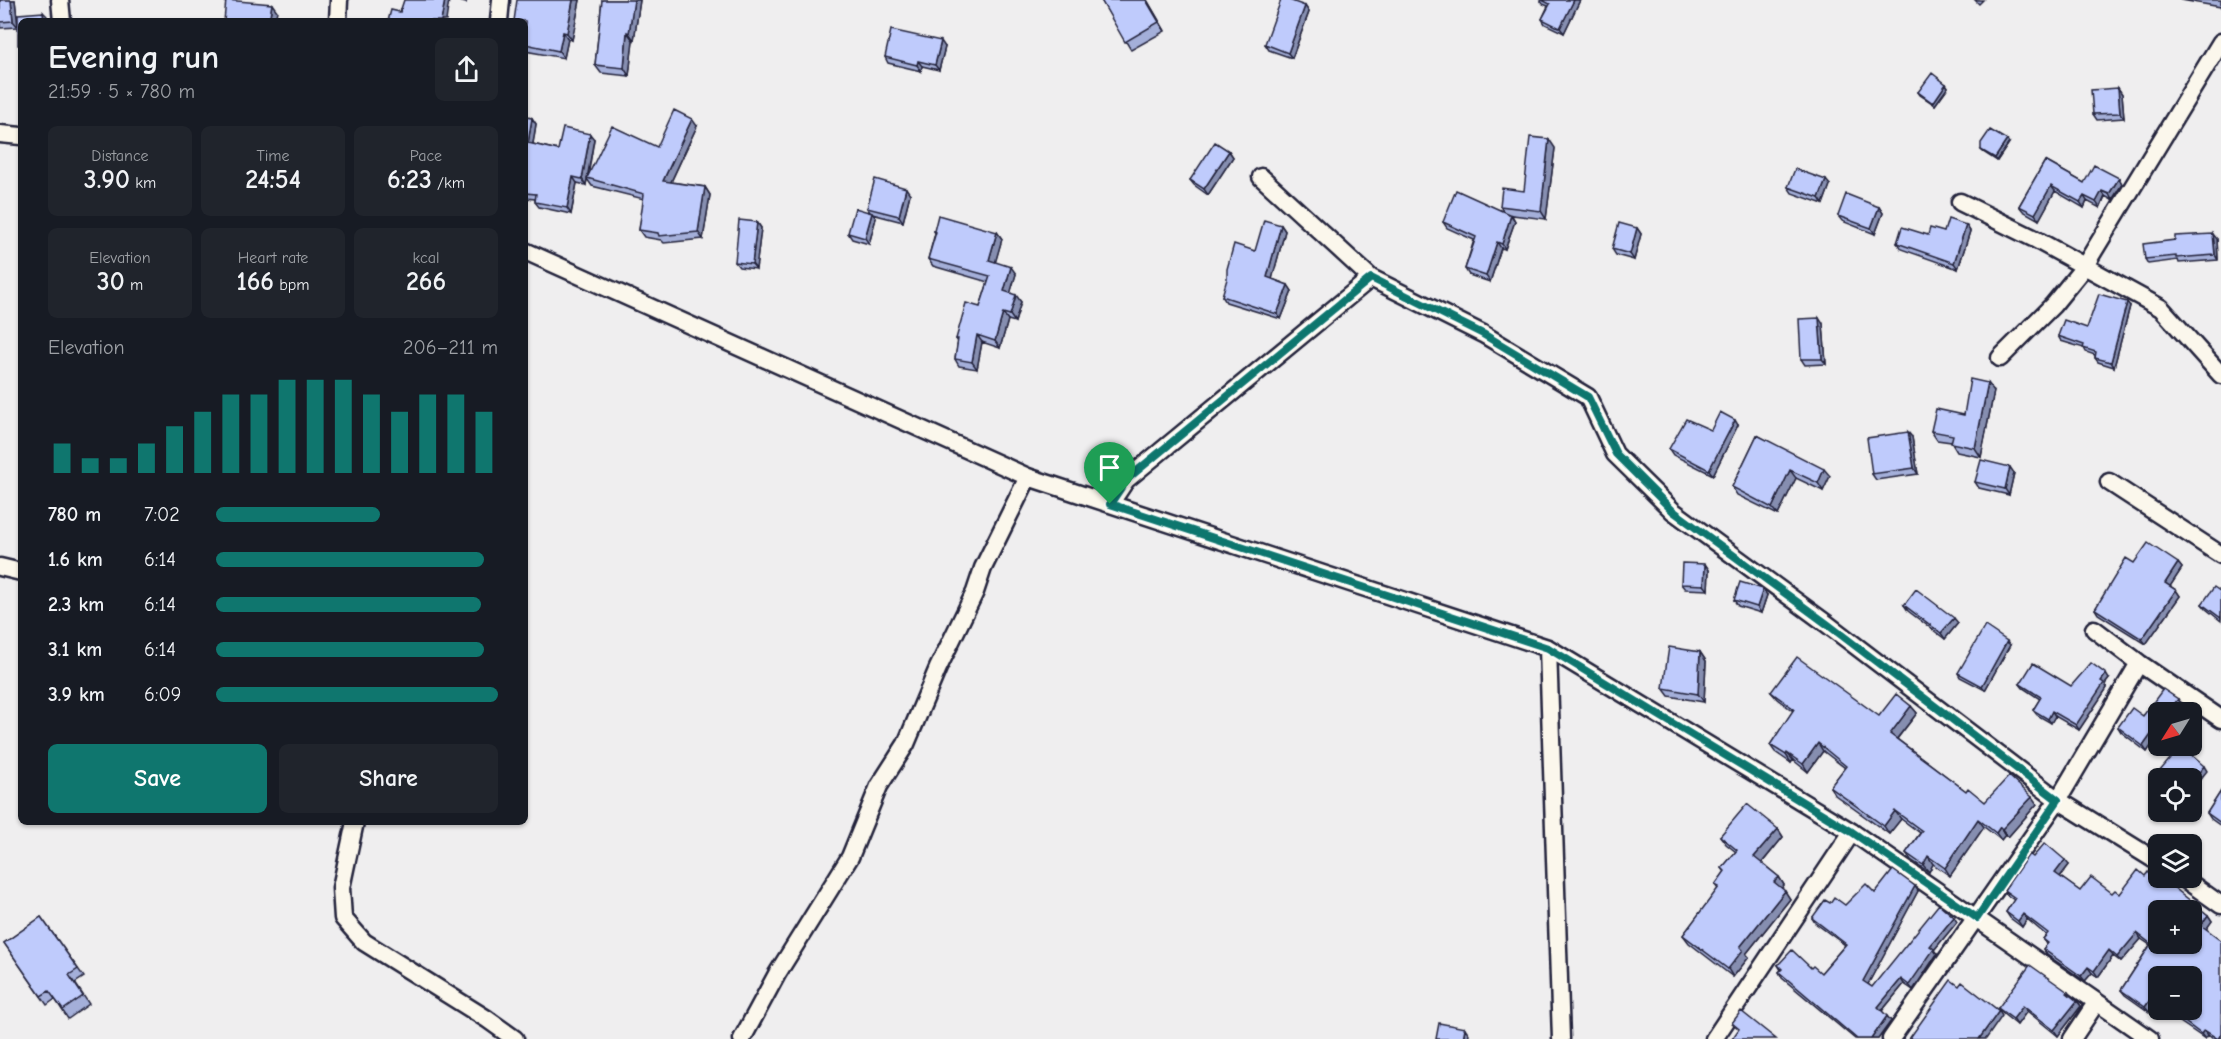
<!DOCTYPE html>
<html lang="en">
<head>
<meta charset="utf-8">
<style>
  body { margin:0; font-family:"Comic Neue",sans-serif; background:#20242c; color:#f1f3f6; height:100vh; display:flex; flex-direction:column; font-size:22px; white-space:nowrap }
  * { box-sizing:border-box; margin:0 }
  p { font-size:20px; color:#9ea1a6 }
  .icon { flex:none; width:33px; height:33px; fill:none; stroke:currentColor; stroke-width:2; stroke-linecap:round; stroke-linejoin:round }
  .map { position:relative; flex:1; overflow:hidden }
  .sheet { position:absolute; left:18px; top:18px; width:510px; height:807px; display:flex; flex-direction:column; background:#171b24; border-radius:9px; box-shadow:0 2px 4px #0004 }
  .sheet>* { flex:none }
  .needle { width:39px; rotate:233deg }
  .fabs { position:absolute; left:2148px; top:702px; display:grid; gap:12px }
  .fabs a { display:grid; place-items:center; width:54px; height:54px; border-radius:9px; background:#171b24; box-shadow:0 2px 4px #0004; font-size:30px }
  .pin { position:absolute; display:grid; place-items:center; width:51px; height:51px; color:#fff; margin:-62px -26px; border-radius:50% 50% 50% 0; rotate:-45deg; box-shadow:0 0 6px #0007 }
  .pin .icon { rotate:45deg }
  .round { display:grid; place-items:center; flex:none; width:63px; height:63px; border-radius:9px; background:#20242c }
  .head { display:flex; align-items:center; justify-content:space-between; height:102px; padding:0 30px }
  h1 { font-size:33px; font-weight:700; line-height:45px }
  .figures { display:grid; grid-template-columns:repeat(3,1fr); gap:9px; height:102px; padding:6px 30px }
  .figures div { display:grid; align-content:center; border-radius:9px; background:#20242c; text-align:center }
  .figures b { font-size:26px; font-weight:700 }
  .figures small { font-size:16px; font-weight:400 }
  .figures p { font-size:16px }
  .chart { height:168px; padding:12px 30px }
  .chart p { display:flex; justify-content:space-between }
  .chart svg { width:100%; height:108px; margin-top:6px; stroke:#0f766e; stroke-width:6 }
  .primary-button { display:flex; gap:12px; margin-top:auto; padding:12px 30px }
  .primary-button a { flex:1; height:69px; border-radius:9px; background:#0f766e; color:#fff; font-size:24px; font-weight:700; line-height:69px; text-align:center }
  .primary-button a+a { background:#20242c; color:#f1f3f6 }
  ul { padding:0 30px; list-style:none; font-size:20px }
  li { display:grid; grid-template-columns:96px 72px 1fr; align-items:center; height:45px }
  li i { height:15px; border-radius:8px; background:#0f766e }
  .map>svg:first-child { display:block }
  .lines { fill:none; stroke-linecap:round; stroke-linejoin:round }
  .minor-casing { stroke:#22223b; stroke-width:21 }
  .minor { stroke:#fbf7ec; stroke-width:16 }
  .wall { fill:#a4afd9; stroke:#22223b; stroke-width:1.5 }
  .shaded-wall { fill:#868eb0; stroke:#22223b; stroke-width:1.5 }
  .building { fill:#bfcbfc; stroke:#22223b; stroke-width:1.5; fill-rule:evenodd }
  .route-casing { stroke:#fff; stroke-width:12 }
  .route { stroke:#0f766e; stroke-width:8 }
</style>
</head>
<body>
<div class="map">
<svg width="2221" height="1039" viewBox="0 0 2221 1039">
  <rect width="100%" height="100%" fill="#efeeef"/>
  <filter id="ink" filterUnits="userSpaceOnUse"><feTurbulence type="fractalNoise" baseFrequency=".0167" numOctaves="2"/><feDisplacementMap in="SourceGraphic" scale="12" xChannelSelector="R" yChannelSelector="G"/><feConvolveMatrix kernelMatrix="1 2 1 2 8 2 1 2 1" color-interpolation-filters="sRGB"/></filter>
  <g filter="url(#ink)">
    <g class="lines">
      <g class="minor-casing">
        <path id="minor" d="M60,0L62,21
          M338,21L339,0
          M499,21L501,0
          M0,134L21,136
          M1261,177L1371,278
          M1960,202L2033,238L2161,308L2221,375
          M525,251L1028,477L1548,648L1852,832L2150,1039
          M2000,358L2053,305L2084,267L2221,42
          M2109,482L2221,555
          M1110,504L1126,480L1371,278L1483,334L1588,397L1615,454L1673,511L1827,624L2058,800L2158,862
          M0,567L21,572
          M2094,629L2139,663L2221,719
          M1548,648L1561,1039
          M355,822L341,888L343,918L364,942L487,1019L515,1039
          M2183,878L2221,905
          M742,1039L777,974L850,857L879,786L906,744L938,668L975,592L983,568L1028,477
          M1714,1039L1852,832
          M1891,1039L2058,800L2139,663
          M2072,1039L2096,1003"/>
      </g>
      <use href="#minor" class="minor"/>
    </g>
    <path class="wall" d="M0,0H15L18,27L0,28Z
      M455,0H467L466,3Z
      M580,0L572,40L568,39L564,58L525,51V21Z
      M602,0H640L634,40H633L629,76L601,73L595,65Z
      M1101,0H1147L1165,31L1131,50Z
      M1540,0H1580L1564,33L1545,24L1542,19L1548,6L1543,4Z
      M1975,0H1983L1979,4Z
      M2181,0H2221V7Z
      M1305,6L1309,12L1292,58L1269,50L1265,44Z
      M945,47L939,70L922,66L921,71L888,63L885,57Z
      M1946,84L1948,87L1935,105L1920,95L1918,92Z
      M2118,88L2122,94L2124,118L2097,120L2093,114Z
      M525,117L532,118L536,124L533,144L558,150L594,139L588,177L657,147L697,126L671,182L705,187L710,195L703,239L664,243L661,240L644,237L639,230L644,199L592,186L587,179L586,185L577,183L571,214L539,207L535,202V199L525,198Z
      M2009,143L1997,161L1983,152L1981,150Z
      M1555,148L1546,219L1512,215L1515,221L1505,249L1501,248L1490,282L1469,275L1465,269L1474,240L1447,228L1443,222L1503,211L1500,206L1524,191Z
      M1229,151L1233,157L1208,195L1194,185L1190,180Z
      M2045,161L2084,183L2119,178L2122,184L2112,200L2105,196L2100,208L2087,201L2084,208L2055,191L2039,220L2023,211L2019,206Z
      M1830,185L1823,204L1792,193L1788,187Z
      M910,194L903,222L872,214L876,218L869,244L852,239L848,233L870,212L867,208Z
      M1879,207L1883,213L1875,234L1842,221L1838,216Z
      M757,222L761,228L756,269L739,267L735,262Z
      M1281,225L1285,231L1272,279L1288,285L1292,291L1281,319L1226,302L1222,296L1255,251Z
      M1966,225L1970,231L1958,269L1901,249L1897,243L1928,235L1944,232Z
      M1637,228L1641,234L1634,260L1616,255L1612,249Z
      M934,231L997,232L1002,239L995,262L1016,274L1010,293L1021,302L1015,322L1008,320L1000,348L982,342L977,369L959,366L955,359L958,342L956,339L980,307L988,282L933,266L928,259L935,233Z
      M2217,239L2218,260L2179,263L2178,260L2148,264L2145,259L2175,240Z
      M2130,306L2114,367L2098,362L2095,358V355L2086,352L2084,348L2061,341L2058,336L2087,328Z
      M1823,324L1826,364L1805,365L1801,359Z
      M1994,391L1981,457L1957,452L1951,442L1937,440L1931,431L1964,415Z
      M1738,425L1713,475L1673,455L1669,449L1711,430Z
      M1757,435L1830,476L1823,491L1796,478L1778,515L1737,495L1732,487Z
      M1912,437L1918,474L1876,480L1872,474Z
      M2014,473L2009,495L1979,488L1975,482Z
      M2134,563H2178L2182,568L2170,586L2176,590L2180,596L2146,644L2098,614L2095,609Z
      M1705,564L1709,570L1708,590L1685,589L1681,584Z
      M2221,592V621L2206,609L2202,604Z
      M1767,595L1761,613L1738,606L1734,600Z
      M1904,605L1958,623L1945,639L1908,611Z
      M2010,645L1985,690L1960,677L1958,673Z
      M1700,652L1706,661L1704,702L1669,696L1663,688Z
      M2109,679L2105,684L2107,688L2079,730L2055,716L2051,723L2037,715L2033,710L2040,699L2023,688L2020,684L2071,686Z
      M1771,692L1879,716L1911,706L1917,713L1897,739L1966,791L1985,802L2037,804L2008,837L2005,835L2001,840L1984,827L1950,876L1933,864L1929,872L1911,860L1906,853L1920,833L1901,819L1889,834L1835,795L1830,787L1845,768L1823,751L1808,772L1793,760L1791,763L1775,752L1770,745L1793,711L1777,699Z
      M2178,699L2182,705L2158,712V736L2147,752L2121,732L2118,727Z
      M2221,791V826L2211,819L2207,813Z
      M1778,829L1783,837L1762,863L1779,877L1784,885L1782,888L1790,899L1746,954L1749,957L1733,977L1689,943L1683,935L1718,889L1715,885L1725,872L1722,868L1736,852L1726,844L1720,836Z
      M2033,857L2069,865L2060,877L2080,891L2120,894L2145,876L2208,915L2212,921L2206,929L2221,1039H2213L2208,1035L2205,1039L2180,1022L2177,1016L2192,1010V976H2158V999L2149,1012L2125,995L2121,990L2150,945L2141,939L2121,962L2113,956L2098,977L2092,973L2085,981L2047,955L2043,949L2047,944L2043,939L2046,935L2027,919L2022,927L2010,918L2006,912L2014,900L2008,896L2004,890Z
      M1918,891L1868,984L1872,987L1957,922L1934,950L1937,954L1913,990L1904,984L1882,1011L1891,1021L1878,1039H1855L1782,978L1779,972L1781,970L1778,965L1811,968L1821,973L1845,945L1815,923L1812,918L1830,903L1845,905L1875,893Z
      M41,917L84,977L75,983L89,1004L68,1019L55,999L47,1005L4,943Z
      M2068,992L2071,996L2077,1001L2081,1006L2058,1036L2027,1011L2017,1025L2002,1013L1998,1008Z"/>
    <path class="shaded-wall" d="M11,0H15L18,27L13,21Z
      M445,0H449L446,21H441Z
      M573,0H580L572,40L567,33Z
      M634,0H640L634,40L629,33Z
      M1146,0H1147L1165,31L1159,22Z
      M1574,0H1580L1564,33L1560,28Z
      M272,4L277,11L275,21H269Z
      M1305,6L1309,12L1292,58L1288,53Z
      M43,12L47,16V21H44Z
      M563,32L568,39L564,58L559,51Z
      M627,32L633,40L629,76L624,68Z
      M941,41L945,47L939,70L935,65Z
      M918,61L922,66L921,71L917,65Z
      M1946,84L1948,87L1935,105L1933,103Z
      M2118,88L2122,94L2124,118L2120,113Z
      M532,118L536,124L532,149L528,143Z
      M692,119L697,126L668,188L663,181Z
      M590,134L594,139L586,185L582,179Z
      M1549,139L1555,148L1546,219L1541,211Z
      M2007,140L2009,143L1997,161L1995,158Z
      M1229,151L1233,157L1208,195L1204,189Z
      M573,177L577,183L571,214L567,208Z
      M2119,178L2122,184L2112,200L2109,194Z
      M1826,180L1830,185L1823,204L1819,198Z
      M2051,186L2055,191L2039,220L2035,214Z
      M705,187L710,195L703,239L698,232Z
      M906,188L910,194L903,222L899,216Z
      M2102,191L2105,196L2100,208L2096,202Z
      M2084,196L2087,201L2084,208L2080,202Z
      M1879,207L1883,213L1875,234L1871,228Z
      M872,213L876,218L869,244L865,238Z
      M1511,215L1515,221L1505,249L1502,244Z
      M757,222L761,228L756,269L752,264Z
      M1281,225L1285,231L1271,283L1267,277Z
      M1966,225L1970,231L1958,269L1954,263Z
      M1637,228L1641,234L1634,260L1630,254Z
      M997,232L1002,239L994,267L989,260Z
      M2213,234L2217,239L2218,260L2215,255Z
      M1497,242L1501,248L1490,282L1486,276Z
      M1011,267L1016,274L1009,298L1004,291Z
      M1288,285L1292,291L1281,319L1277,314Z
      M1016,295L1021,302L1015,322L1010,315Z
      M2127,302L2130,306L2114,367L2111,362Z
      M1003,313L1008,320L1000,348L995,341Z
      M1819,318L1823,324L1826,364L1822,359Z
      M977,335L982,342L977,369L972,362Z
      M1988,383L1994,391L1981,457L1975,448Z
      M1735,420L1738,425L1713,475L1709,470Z
      M1908,432L1912,437L1918,474L1914,468Z
      M2010,467L2014,473L2009,495L2005,489Z
      M1824,469L1830,476L1823,491L1818,483Z
      M1790,470L1796,478L1778,515L1772,508Z
      M2178,563L2182,568L2169,588L2165,583Z
      M1705,564L1709,570L1708,590L1704,585Z
      M1763,589L1767,595L1761,613L1757,607Z
      M2176,590L2180,596L2146,644L2142,639Z
      M1954,618L1958,623L1945,639L1941,633Z
      M2007,641L2010,645L1985,690L1982,686Z
      M1700,652L1706,661L1704,702L1698,694Z
      M2106,674L2109,679L2105,684L2107,688L2079,730L2076,725L2101,681Z
      M2178,699L2182,705L2176,712H2168Z
      M1911,706L1917,713L1895,741L1890,734Z
      M2052,711L2055,716L2051,723L2048,719Z
      M2158,725V736L2147,752L2143,746Z
      M1818,743L1823,751L1808,772L1803,764Z
      M1787,753L1793,760L1791,763L1786,755Z
      M2204,766L2207,771L2195,786L2192,781Z
      M2032,797L2037,804L2008,837L2002,829Z
      M1895,811L1901,819L1889,834L1884,826Z
      M1978,819L1984,827L1950,876L1945,868Z
      M2000,827L2005,835L2001,840L1996,833Z
      M1778,829L1783,837L1760,865L1754,857Z
      M1928,856L1933,864L1929,872L1923,865Z
      M2065,860L2069,865L2059,878L2055,873Z
      M1779,877L1784,885L1780,890L1774,882Z
      M1915,886L1918,891L1867,986L1863,981Z
      M1785,891L1790,899L1746,954L1749,957L1733,977L1728,969L1740,947Z
      M2023,914L2027,919L2022,927L2018,921Z
      M2208,915L2212,921L2205,931L2201,925Z
      M1954,917L1957,922L1934,950L1937,954L1913,990L1909,985L1930,946Z
      M2137,933L2141,939L2121,962L2117,957Z
      M2109,950L2113,956L2098,977L2094,971Z
      M2088,967L2092,973L2085,981L2081,976Z
      M1901,979L1904,984L1881,1012L1878,1007Z
      M2158,988V999L2149,1012L2145,1007Z
      M2077,1001L2081,1006L2058,1036L2054,1030Z
      M2023,1006L2027,1011L2017,1025L2013,1019Z
      M1999,1011L2002,1016L1986,1039H1979Z
      M1887,1016L1891,1021L1878,1039H1871Z
      M1465,1028L1469,1034L1468,1039H1463Z
      M2204,1030L2208,1035L2205,1039L2201,1034Z"/>
    <path class="building" d="M0,0H11L13,21L0,22Z
      M226,0L272,4L269,21H224Z
      M404,0H445L441,21H388L391,10L400,12Z
      M517,0H573L567,33L563,32L559,51L525,44V21H514Z
      M602,0H634L629,33L627,32L624,68L595,65Z
      M1101,0H1146L1159,22L1125,42Z
      M1281,0H1289L1305,6L1288,53L1265,44Z
      M1542,0H1574L1560,28L1542,19L1550,4Z
      M43,12L44,21H21V45H18V14Z
      M891,30L941,41L935,65L918,61L917,65L885,57Z
      M1932,73L1946,84L1933,103L1918,92Z
      M2118,88L2120,113L2093,114L2091,90Z
      M674,110L692,119L663,181L705,187L698,232L659,236L658,233L639,230L644,194L587,178L612,126L657,147Z
      M525,117L532,118L528,143L558,150L563,128L590,134L582,179L573,177L567,208L535,202L536,194L525,193Z
      M1990,130L2007,140L1995,158L1981,150V143Z
      M1530,137L1549,139L1541,211L1500,206L1502,188L1524,191Z
      M1215,142L1229,151L1204,189L1190,180Z
      M2045,161L2084,183L2094,165L2119,178L2109,194L2102,191L2096,202L2084,196L2080,202L2051,186L2035,214L2019,206Z
      M1795,169L1826,180L1819,198L1788,187Z
      M875,179L906,188L899,216L867,208Z
      M1456,190L1511,215L1502,244L1497,242L1486,276L1465,269L1476,237L1443,222Z
      M1846,194L1879,207L1871,228L1838,216Z
      M855,208L872,213L865,238L848,233Z
      M938,215L997,232L989,260L1011,267L1004,291L1016,295L1010,315L1003,313L995,341L977,335L972,362L955,359L958,339H956L966,303L980,307L990,276L928,259L936,232L934,231Z
      M1948,219L1966,225L1954,263L1897,243L1902,227L1928,235L1930,228L1944,232Z
      M739,220L757,222L752,264L735,262Z
      M1264,220L1281,225L1267,277L1288,285L1277,314L1222,296L1227,279V269L1234,244L1255,251Z
      M1619,223L1637,228L1630,254L1612,249Z
      M2213,234L2215,255L2176,258V256L2145,259L2143,244L2175,240V236Z
      M2099,294L2127,302L2111,362L2095,358L2096,352L2083,348L2084,345L2058,336L2064,320L2087,328Z
      M1819,318L1822,359H1801L1799,319Z
      M1970,379L1988,383L1975,448L1951,443L1953,435L1931,431L1936,409L1964,415Z
      M1720,412L1735,420L1709,470L1669,449L1686,419L1711,430Z
      M1908,432L1914,468L1872,474L1867,438Z
      M1757,435L1824,469L1818,483L1790,470L1772,508L1732,487Z
      M1981,460L2010,467L2005,489L1975,482Z
      M2148,543L2178,563L2165,583L2176,590L2142,639L2095,609L2126,558L2134,563Z
      M1682,563L1705,564L1704,585L1681,584Z
      M1740,582L1763,589L1757,607L1734,600Z
      M2214,587L2221,592V618L2202,604Z
      M1916,589L1954,618L1941,633L1904,605Z
      M1985,626L2007,641L1982,686L1958,673Z
      M1669,647L1700,652L1698,694L1663,688Z
      M1797,657L1879,716L1896,694L1911,706L1890,734L1966,791L1968,788L1985,802L2009,776L2032,797L2002,829L2000,827L1996,833L1978,819L1945,868L1928,856L1923,865L1906,853L1922,831L1895,811L1884,826L1830,787L1846,766L1818,743L1803,764L1787,753L1786,755L1770,745L1794,709L1771,692Z
      M2033,663L2071,686L2091,663L2106,674L2101,681L2104,683L2076,725L2052,711L2048,719L2033,710L2041,697L2020,684Z
      M2163,689L2178,699L2168,712H2158V725L2143,746L2118,727L2132,708L2143,716Z
      M2181,746L2204,766L2192,781V778H2189L2186,776L2184,778H2168L2159,772Z
      M2221,791V823L2207,813Z
      M1747,804L1778,829L1754,857L1779,877L1774,882L1785,891L1740,947L1743,950L1728,969L1683,935L1719,887L1715,885L1725,871L1722,868L1737,850L1720,836Z
      M2045,843L2065,860L2055,873L2080,891L2091,877L2112,893L2115,890L2120,894L2138,870L2145,876L2151,868L2158,874V878H2162L2208,915L2201,925L2221,940V1034L2218,1039L2204,1030L2201,1034L2177,1016L2181,1010H2192V976H2158V988L2145,1007L2121,990L2151,944L2137,933L2117,957L2109,950L2094,971L2088,967L2081,976L2043,949L2048,943L2043,939L2048,933L2023,914L2018,921L2006,912L2015,898L2004,890L2029,854L2033,857ZM2158,910H2192V944H2158Z
      M1893,870L1915,886L1863,981L1872,987L1939,904L1954,917L1930,946L1934,949L1909,985L1901,979L1878,1007L1887,1016L1871,1039H1857L1779,972L1782,969L1778,965L1792,950L1811,968L1813,966L1821,973L1846,944L1812,918L1825,900L1830,903L1834,897L1845,905L1866,884L1875,893Z
      M41,917L78,969L69,975L83,996L63,1010L49,991L41,996L4,943Z
      M2030,965L2068,992L2067,993L2077,1001L2054,1030L2023,1006L2013,1019L1998,1008Z
      M1951,980L1959,986L1962,982L1999,1011L1979,1039H1909Z
      M1741,1011L1776,1039H1732L1739,1029L1732,1023Z
      M1439,1023L1465,1028L1463,1039H1436Z"/>
  </g>
  <g class="lines" filter="url(#ink)">
    <g class="route-casing">
      <path id="route" d="M1371,278L1483,334L1588,397L1616,454L1673,511L1827,624L2058,800L1977,918L1852,832L1548,648L1110,504L1126,480Z"/>
    </g>
    <use href="#route" class="route"/>
  </g>
</svg>
<div class="fabs">
<a><svg class="needle" viewBox="-14 -14 28 28"><path d="M0-13l5 13h-10z" fill="#e53935"/><path d="M0 13l5-13h-10z" fill="#9ea1a6"/></svg></a>
<a><svg class="icon" aria-label="locate" viewBox="0 0 24 24"><circle cx="12" cy="12" r="6"/><path d="M12 2v4M12 18v4M2 12h4M18 12h4"/></svg></a>
<a><svg class="icon" aria-label="layers" viewBox="0 0 24 24"><path d="M12 4l9 5-9 5-9-5zM3 14l9 5 9-5"/></svg></a>
<a>+</a>
<a>−</a>
</div>
<div class="pin" style="left:1110px;top:504px;background:#1e9e55"><svg class="icon" aria-label="arrive" viewBox="0 0 24 24"><path d="M6 21V4h12l-3 4 3 4H6"/></svg></div>
<section class="sheet">
<div class="head"><div><h1>Evening run</h1><p>21:59 · 5 × 780 m</p></div><a class="round"><svg class="icon" aria-label="share" viewBox="0 0 24 24"><path d="M12 15V3M7 8l5-5 5 5M5 13v7h14v-7"/></svg></a></div>
<div class="figures">
<div><p>Distance</p><b>3.90<small> km</small></b></div>
<div><p>Time</p><b>24:54</b></div>
<div><p>Pace</p><b>6:23<small> /km</small></b></div>
</div>
<div class="figures">
<div><p>Elevation</p><b>30<small> m</small></b></div>
<div><p>Heart rate</p><b>166<small> bpm</small></b></div>
<div><p>kcal</p><b>266</b></div>
</div>
<div class="chart"><p><span>Elevation</span>206–211 m</p>
<svg viewBox="0 0 160 44" preserveAspectRatio="none"><path d="M5 44V32M15 44V38M25 44V38M35 44V32M45 44V25M55 44V19M65 44V12M75 44V12M85 44V6M95 44V6M105 44V6M115 44V12M125 44V19M135 44V12M145 44V12M155 44V19"/></svg>
</div>
<ul>
<li><b>780 m</b>7:02<i style="width:58%"></i></li>
<li><b>1.6 km</b>6:14<i style="width:95%"></i></li>
<li><b>2.3 km</b>6:14<i style="width:94%"></i></li>
<li><b>3.1 km</b>6:14<i style="width:95%"></i></li>
<li><b>3.9 km</b>6:09<i style="width:100%"></i></li>
</ul>
<div class="primary-button"><a>Save</a><a>Share</a></div>
</section>
</div>
</body>
</html>
